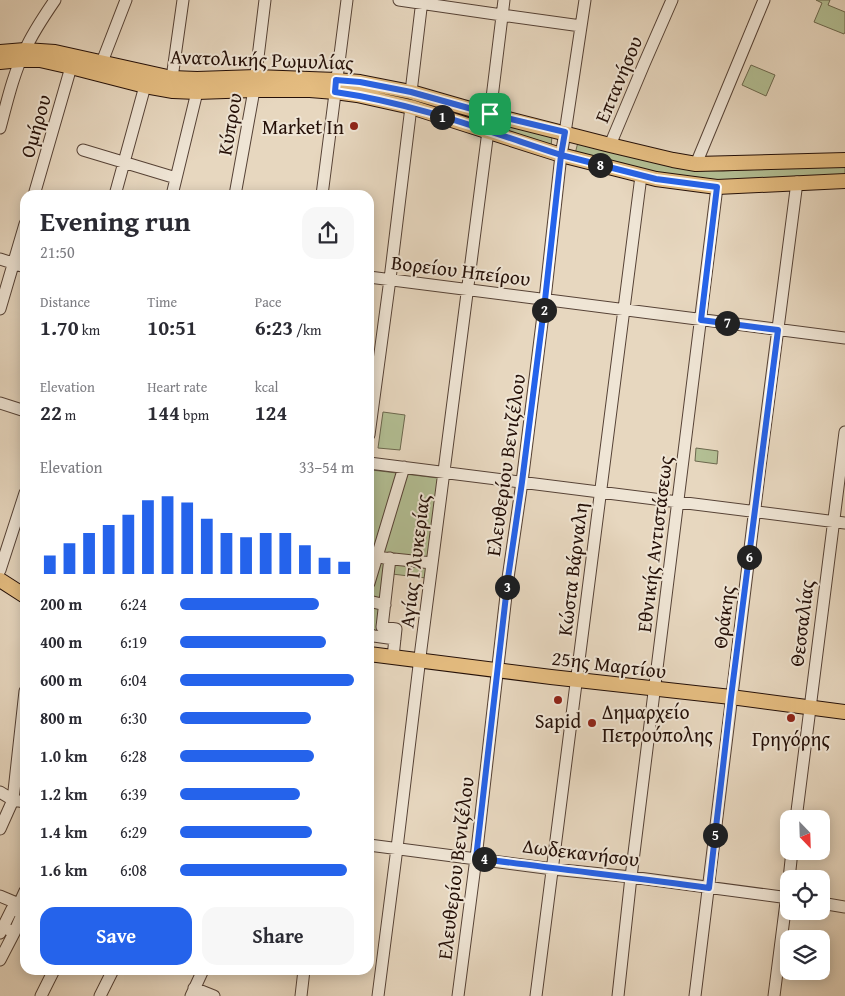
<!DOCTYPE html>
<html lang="en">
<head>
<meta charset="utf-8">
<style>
  body { margin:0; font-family:"Gentium Book Plus",serif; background:#f7f7f7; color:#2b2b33; height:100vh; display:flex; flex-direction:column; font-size:19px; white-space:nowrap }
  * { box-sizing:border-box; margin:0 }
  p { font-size:16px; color:#7c7c81 }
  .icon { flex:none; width:28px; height:28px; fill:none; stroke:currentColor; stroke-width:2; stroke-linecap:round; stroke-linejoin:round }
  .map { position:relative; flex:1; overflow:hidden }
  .sheet { position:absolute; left:20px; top:190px; width:354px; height:785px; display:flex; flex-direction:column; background:#fff; border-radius:15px; box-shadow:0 2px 12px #0003 }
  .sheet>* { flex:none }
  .needle { width:32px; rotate:157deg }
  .controls { position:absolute; left:780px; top:810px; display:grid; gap:10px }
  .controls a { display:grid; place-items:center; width:50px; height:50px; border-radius:10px; background:#fff; box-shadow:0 2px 12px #0003; font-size:25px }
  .pin { position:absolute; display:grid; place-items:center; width:42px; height:42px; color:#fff; margin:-21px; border-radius:10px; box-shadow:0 2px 8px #0006 }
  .km { position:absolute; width:25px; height:25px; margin:-12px; border-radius:50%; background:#222; color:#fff; font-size:14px; line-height:25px; text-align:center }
  .round { display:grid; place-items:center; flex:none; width:52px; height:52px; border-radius:15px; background:#f7f7f7 }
  .overview { display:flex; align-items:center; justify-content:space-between; height:85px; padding:0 20px }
  h1 { font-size:28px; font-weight:600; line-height:38px }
  .figures { display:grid; grid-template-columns:repeat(3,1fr); gap:8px; height:85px; padding:5px 20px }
  .figures div { display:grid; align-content:center }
  .figures b { font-size:21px; font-weight:600 }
  .figures small { font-size:14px; font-weight:400 }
  .figures p { font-size:14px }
  .chart { height:140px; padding:10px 20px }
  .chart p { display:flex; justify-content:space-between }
  .chart svg { width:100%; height:90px; margin-top:5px; stroke:#2563eb; stroke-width:6 }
  .action { display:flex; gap:10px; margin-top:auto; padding:10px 20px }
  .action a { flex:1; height:58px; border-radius:15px; background:#2563eb; color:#fff; font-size:20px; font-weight:600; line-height:58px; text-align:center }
  .action a+a { background:#f7f7f7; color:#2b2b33 }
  ul { padding:0 20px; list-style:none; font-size:16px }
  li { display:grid; grid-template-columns:80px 60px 1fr; align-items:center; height:38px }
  li i { height:12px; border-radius:6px; background:#2563eb }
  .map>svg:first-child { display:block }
  .green { fill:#b3bf94; stroke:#6c684e }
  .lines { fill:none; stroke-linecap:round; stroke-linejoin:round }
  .minor-casing { stroke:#564236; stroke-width:13 }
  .major-casing { stroke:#251008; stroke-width:16 }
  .minor { stroke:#efe5d5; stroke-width:11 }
  .major { stroke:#e4bc80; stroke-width:14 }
  .route-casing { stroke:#fff; stroke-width:10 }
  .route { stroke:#2563eb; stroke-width:6 }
  .poi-dot { fill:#8f2418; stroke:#efe5d5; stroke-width:2 }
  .labels { text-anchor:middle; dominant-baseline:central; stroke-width:4; stroke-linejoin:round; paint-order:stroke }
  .street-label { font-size:20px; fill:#251008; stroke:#efe5d5 }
  .poi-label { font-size:20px; fill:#251008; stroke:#efe5d5 }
</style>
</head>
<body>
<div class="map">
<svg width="845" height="996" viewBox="0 0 845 996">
  <rect width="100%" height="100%" fill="#e7d7bf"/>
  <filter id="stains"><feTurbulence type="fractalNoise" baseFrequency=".004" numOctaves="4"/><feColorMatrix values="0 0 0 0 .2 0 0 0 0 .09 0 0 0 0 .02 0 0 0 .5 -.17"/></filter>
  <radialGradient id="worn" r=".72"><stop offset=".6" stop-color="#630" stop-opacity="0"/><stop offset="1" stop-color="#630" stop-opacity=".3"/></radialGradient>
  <path class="green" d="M816,0H830L828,5L845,12V32L844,34L814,22L822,3Z
    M751,65L775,75L766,96L742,85Z
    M339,85L390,93L552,136L551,147Z
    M578,142L690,170L723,171L845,165V177L722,181L671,176L575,154Z
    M383,412L405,415L400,450L378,448Z
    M696,448L718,451L717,464L695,461Z
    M372,470L438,478L426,578L392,574L386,625L369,639V495Z"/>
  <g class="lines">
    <g class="minor-casing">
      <path id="minor" d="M399,0L502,15L581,26
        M102,62L126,0
        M172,78L183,0
        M411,92L422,0
        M490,114L504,0
        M0,128C7,102 13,75 25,50C33,32 44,16 55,0
        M610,145L644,64L672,0
        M83,150L176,178
        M696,164L764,0
        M34,195L71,67
        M115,195L145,86
        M172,195L197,92
        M235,195L254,90L265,0
        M322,195L347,0
        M0,259L25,267
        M369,277L845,338
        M0,309L25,224
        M0,403L25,411
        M369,435L390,279L411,107
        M369,463L845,523
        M384,558L432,563
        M390,558L382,627L396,629L393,657
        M0,570L25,493
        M369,583L404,467
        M369,601L385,605
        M369,634L374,636L395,639
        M0,792L13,800L25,802
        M796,819L845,432
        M0,829L13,800L25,691
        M369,845L553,869L631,877L789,898
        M789,879L792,851
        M0,896L19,904L12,909L0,933
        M821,903L845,907
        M14,933L21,917L19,904L25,891
        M0,960L14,933L9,930
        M194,988L214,996
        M41,996L54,970
        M100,996L113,970
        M191,996L203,970
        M301,996L304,970
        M378,996L397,848L421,649L488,131
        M458,996L476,858L508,578L522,482L545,299L561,155L565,133L585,0
        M536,996L641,176
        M618,996L631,877L717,187
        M695,996L760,467L797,182
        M774,996L789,879"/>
    </g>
    <g class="major-casing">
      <path id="major" d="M0,52L25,50L55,52L172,78L197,79L256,77L336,80L360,82L411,92L484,113L610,145L673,160L696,164L845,160
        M0,62L21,60H40L71,67L145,86L173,91L197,92L254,90H310L335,92L357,95L411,107L561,155L656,179L717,187L845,181
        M0,580L25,596
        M369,654L551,677L731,697L845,712"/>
    </g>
    <use href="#minor" class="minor"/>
    <use href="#major" class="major"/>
  </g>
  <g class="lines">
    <g class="route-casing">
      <path id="route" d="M490,114L411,92L360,82L336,80L335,92C413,103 487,131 561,155L545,300L522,482L508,578L476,858C554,869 631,877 709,888L731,697L778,330L701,320L717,187L656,179L561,155L565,132L490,114"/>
    </g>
    <use href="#route" class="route"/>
  </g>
  <g class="poi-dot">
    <circle cx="354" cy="126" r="5"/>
    <circle cx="558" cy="700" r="5"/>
    <circle cx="791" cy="718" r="5"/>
    <circle cx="592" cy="723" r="5"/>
  </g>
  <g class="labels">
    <g class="street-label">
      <text transform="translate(262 59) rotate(2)">Ανατολικής Ρωμυλίας</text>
      <text transform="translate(618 79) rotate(-67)">Επτανήσου</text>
      <text transform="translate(229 124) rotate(-80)">Κύπρου</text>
      <text transform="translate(35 126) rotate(-74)">Ομήρου</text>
      <text transform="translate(461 270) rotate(7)">Βορείου Ηπείρου</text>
      <text transform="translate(505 465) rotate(-82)">Ελευθερίου Βενιζέλου</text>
      <text transform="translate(654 544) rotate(-83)">Εθνικής Αντιστάσεως</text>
      <text transform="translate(414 561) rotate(-83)">Αγίας Γλυκερίας</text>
      <text transform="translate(572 569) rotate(-83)">Κώστα Βάρναλη</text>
      <text transform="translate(723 617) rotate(-83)">Θράκης</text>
      <text transform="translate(801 623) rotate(-83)">Θεσσαλίας</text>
      <text transform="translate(609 664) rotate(7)">25ης Μαρτίου</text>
      <text transform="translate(581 852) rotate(7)">Δωδεκανήσου</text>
      <text transform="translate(455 868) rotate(-83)">Ελευθερίου Βενιζέλου</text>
    </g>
    <g class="poi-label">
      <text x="344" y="126" text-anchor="end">Market In</text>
      <text x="602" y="711" text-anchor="start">Δημαρχείο<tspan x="602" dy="23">Πετρούπολης</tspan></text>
      <text x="558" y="720">Sapid</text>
      <text x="791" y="738">Γρηγόρης</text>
    </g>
  </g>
  <rect width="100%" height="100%" filter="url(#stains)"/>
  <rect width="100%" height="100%" fill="url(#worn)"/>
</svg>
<div class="controls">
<a><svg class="needle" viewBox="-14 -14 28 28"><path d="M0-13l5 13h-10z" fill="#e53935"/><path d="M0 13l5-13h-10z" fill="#7c7c81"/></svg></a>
<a><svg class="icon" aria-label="locate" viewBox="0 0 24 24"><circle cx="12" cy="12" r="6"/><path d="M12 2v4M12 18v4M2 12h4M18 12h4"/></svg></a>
<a><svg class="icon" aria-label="layers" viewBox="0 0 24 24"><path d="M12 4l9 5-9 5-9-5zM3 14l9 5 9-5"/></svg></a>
</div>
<div class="pin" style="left:490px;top:114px;background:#1e9e55"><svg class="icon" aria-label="arrive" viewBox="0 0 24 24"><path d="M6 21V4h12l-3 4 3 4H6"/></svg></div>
<b class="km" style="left:442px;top:117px">1</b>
<b class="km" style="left:544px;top:310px">2</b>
<b class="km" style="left:507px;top:587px">3</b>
<b class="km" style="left:484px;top:859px">4</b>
<b class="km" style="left:715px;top:835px">5</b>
<b class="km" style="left:749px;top:557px">6</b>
<b class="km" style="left:727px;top:323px">7</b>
<b class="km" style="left:600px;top:165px">8</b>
<section class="sheet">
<div class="overview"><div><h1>Evening run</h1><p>21:50</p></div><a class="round"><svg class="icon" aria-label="share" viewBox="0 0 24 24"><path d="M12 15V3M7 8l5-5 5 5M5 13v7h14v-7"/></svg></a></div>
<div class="figures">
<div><p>Distance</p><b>1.70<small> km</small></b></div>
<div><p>Time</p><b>10:51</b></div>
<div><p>Pace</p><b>6:23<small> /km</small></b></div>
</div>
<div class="figures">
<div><p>Elevation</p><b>22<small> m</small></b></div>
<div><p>Heart rate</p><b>144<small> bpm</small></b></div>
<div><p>kcal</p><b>124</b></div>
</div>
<div class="chart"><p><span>Elevation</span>33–54 m</p>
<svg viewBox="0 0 160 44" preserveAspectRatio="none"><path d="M5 44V35M15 44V29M25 44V24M35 44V20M45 44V15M55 44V8M65 44V6M75 44V9M85 44V17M95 44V24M105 44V26M115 44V24M125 44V24M135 44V30M145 44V36M155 44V38"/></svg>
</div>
<ul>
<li><b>200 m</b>6:24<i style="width:80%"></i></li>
<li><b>400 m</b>6:19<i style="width:84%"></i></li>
<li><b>600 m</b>6:04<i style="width:100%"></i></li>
<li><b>800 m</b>6:30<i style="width:75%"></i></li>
<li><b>1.0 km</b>6:28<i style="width:77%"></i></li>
<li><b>1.2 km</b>6:39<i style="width:69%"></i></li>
<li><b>1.4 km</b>6:29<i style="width:76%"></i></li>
<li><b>1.6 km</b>6:08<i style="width:96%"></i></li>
</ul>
<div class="action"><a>Save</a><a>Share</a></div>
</section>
</div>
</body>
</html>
